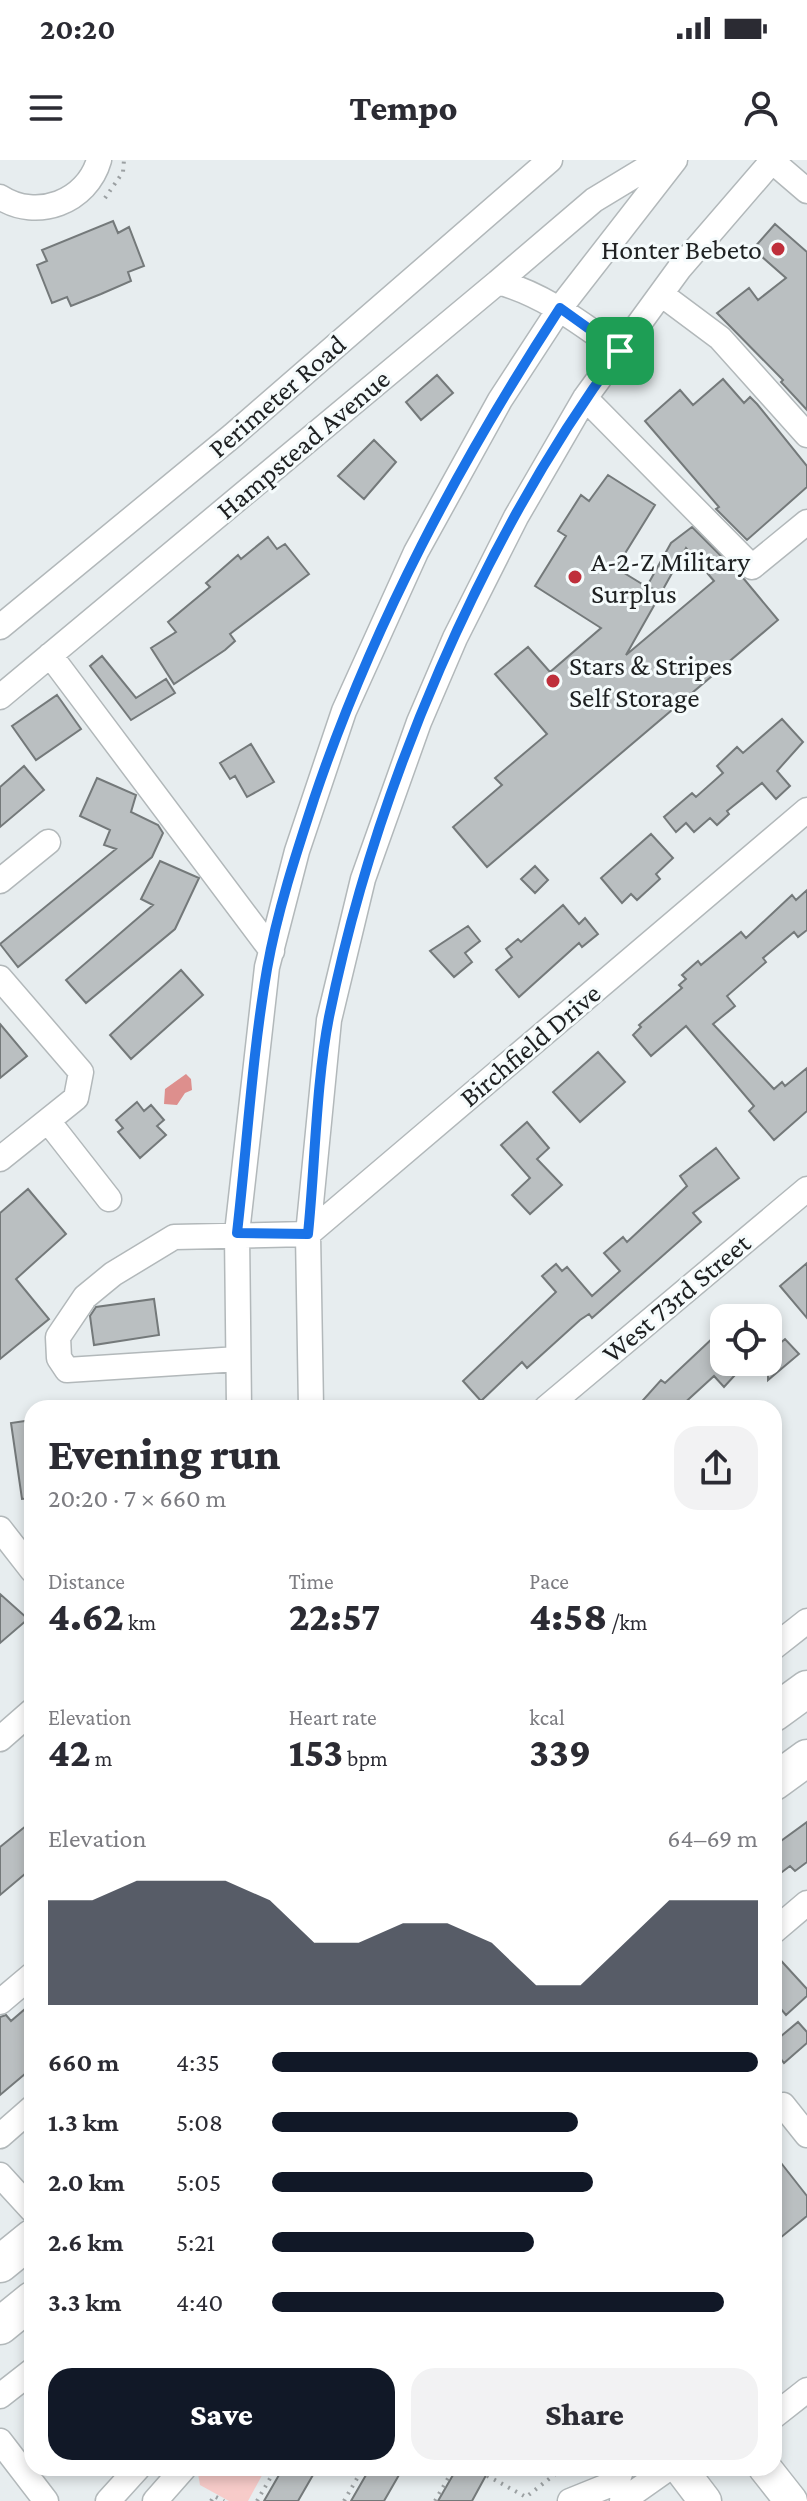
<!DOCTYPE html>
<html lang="en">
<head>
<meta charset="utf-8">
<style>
  body { margin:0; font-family:"Crimson Pro",serif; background:#f2f2f3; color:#2b2b33; height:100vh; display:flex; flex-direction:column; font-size:30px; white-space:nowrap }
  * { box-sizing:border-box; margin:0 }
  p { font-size:26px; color:#7c7c81 }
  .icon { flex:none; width:44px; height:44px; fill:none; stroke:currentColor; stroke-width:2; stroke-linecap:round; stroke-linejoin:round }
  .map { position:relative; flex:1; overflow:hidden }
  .drawer { position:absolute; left:24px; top:1240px; width:758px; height:1076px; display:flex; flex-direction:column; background:#fff; border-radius:24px; box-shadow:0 4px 12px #0003 }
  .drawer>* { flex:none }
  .tools { position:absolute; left:710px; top:1144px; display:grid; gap:16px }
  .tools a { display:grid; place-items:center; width:72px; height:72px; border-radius:16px; background:#fff; box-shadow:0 4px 12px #0003; font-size:40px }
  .pin { position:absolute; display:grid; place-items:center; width:68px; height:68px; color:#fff; margin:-34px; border-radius:16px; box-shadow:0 4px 12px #0006 }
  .round { display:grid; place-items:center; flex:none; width:84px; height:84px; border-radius:24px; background:#f2f2f3 }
  .head { display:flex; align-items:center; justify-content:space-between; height:136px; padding:0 24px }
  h1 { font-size:44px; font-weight:800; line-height:60px }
  .figures { display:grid; grid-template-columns:repeat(3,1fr); gap:12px; height:136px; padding:8px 24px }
  .figures div { display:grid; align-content:center }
  .figures b { font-size:40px; font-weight:800 }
  .figures small { font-size:22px; font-weight:400 }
  .figures p { font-size:22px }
  .chart { height:224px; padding:16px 24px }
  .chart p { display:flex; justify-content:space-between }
  .chart svg { width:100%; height:144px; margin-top:8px; fill:#111827; opacity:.7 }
  .action { display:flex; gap:16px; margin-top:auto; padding:16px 24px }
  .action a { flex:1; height:92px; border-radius:24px; background:#111827; color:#fff; font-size:32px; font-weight:800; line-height:92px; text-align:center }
  .action a+a { background:#f2f2f3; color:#2b2b33 }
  ul { padding:0 24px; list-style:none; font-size:26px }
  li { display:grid; grid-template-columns:128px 96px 1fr; align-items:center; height:60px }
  li i { height:20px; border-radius:10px; background:#111827 }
  .status { display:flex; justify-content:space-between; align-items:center; height:56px; padding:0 40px; background:#fff; direction:ltr }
  .status svg { height:22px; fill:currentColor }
  header { display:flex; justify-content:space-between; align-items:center; height:104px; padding:0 24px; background:#fff; font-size:36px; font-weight:800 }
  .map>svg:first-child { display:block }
  .green { fill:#f7cbc9 }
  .water { fill:#dd8f8d }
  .building { fill:#babfc1; stroke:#74797a; stroke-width:2 }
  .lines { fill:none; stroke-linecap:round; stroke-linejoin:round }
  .minor-casing { stroke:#b2b8ba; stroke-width:27 }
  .major-casing { stroke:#b2b8ba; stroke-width:35 }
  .highway-casing { stroke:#b2b8ba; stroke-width:39 }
  .path { stroke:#9ba0a2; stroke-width:4; stroke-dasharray:2 6; stroke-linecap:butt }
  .minor { stroke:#fff; stroke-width:24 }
  .major { stroke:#fff; stroke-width:32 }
  .highway { stroke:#fff; stroke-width:36 }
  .route-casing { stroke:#fff; stroke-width:16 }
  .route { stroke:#1a73e8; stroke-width:10 }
  .poi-dot { fill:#bf2f3b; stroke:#f5fbfc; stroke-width:3 }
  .labels { text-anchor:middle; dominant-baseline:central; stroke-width:6; stroke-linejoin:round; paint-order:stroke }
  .poi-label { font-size:28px; fill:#1e2021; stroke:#f5fbfc; text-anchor:start }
  .street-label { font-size:28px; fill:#1e2021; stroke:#f5fbfc }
</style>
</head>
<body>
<div class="status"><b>20:20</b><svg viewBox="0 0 49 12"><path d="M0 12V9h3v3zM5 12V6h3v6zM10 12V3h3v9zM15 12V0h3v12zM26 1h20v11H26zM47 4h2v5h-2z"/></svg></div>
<header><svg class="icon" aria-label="menu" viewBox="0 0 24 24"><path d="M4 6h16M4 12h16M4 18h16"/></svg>Tempo<svg class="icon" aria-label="person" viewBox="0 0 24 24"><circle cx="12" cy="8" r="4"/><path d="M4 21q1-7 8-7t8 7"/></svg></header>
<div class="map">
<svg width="807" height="2341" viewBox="0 0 807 2341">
  <rect width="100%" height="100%" fill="#e7edef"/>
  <path class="green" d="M197,2308H266L248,2341H229L200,2325Z"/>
  <path class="water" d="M186,914L191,919L192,930L185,933L177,945L164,944L165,929Z"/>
  <path class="building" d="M113,61L118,73L129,67L144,106L128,112L131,121L101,134L71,146L67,137L52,143L37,105L47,101L42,90Z
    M775,64L807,92V250L781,222L783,220L717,153L749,128L758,140L786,118L753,89Z
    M437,215L453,233L421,260L406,242Z
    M723,219L744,243L750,237L757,244L807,306V327L747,380L716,349L719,347L645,261L680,230L693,245Z
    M374,280L396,302L364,339L338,316Z
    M608,315L655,345L616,408L660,435L626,495L714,421L686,388L661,433L647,426L671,383L692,367L744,419L778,460L487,707L453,667L502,625L495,618L547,574L495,514L528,487L550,512L601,468L535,426L566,376L558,371L581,335L589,341Z
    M268,377L277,389L285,384L309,414L230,474L235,481L225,490L174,524L151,488L176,472L168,462L210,427L206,423L238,395L241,399Z
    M102,496L136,538L166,519L175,533L131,560L90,506Z
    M57,535L81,569L36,600L12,566Z
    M782,559L803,582L777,611L790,626L776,639L762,623L727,651L729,654L717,665L710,658L694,672L686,663L676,672L664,657L692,633L696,637L723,613L717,606L737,587L743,593Z
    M251,584L274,622L247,637L235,616L230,619L220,603Z
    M24,606L44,630L0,667V627Z
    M97,618L136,635L131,652L158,665L163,673L152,697L18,807L0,784L116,689L104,685L110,670L80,656Z
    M651,674L673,698L656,714L660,719L637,740L631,734L622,743L601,718Z
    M160,701L199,718L175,769L86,843L66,820L153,745L141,739Z
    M535,706L548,720L535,733L521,719Z
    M807,730V770L798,777L794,772L763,798L766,802L727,836L735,846L713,864L774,929L782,922L785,926L807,908V951L774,980L749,951L754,946L686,866L651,896L633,875L641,867L639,865L682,828L679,825L686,819L682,815L698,801L701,805L741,772L746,778L792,735L796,740Z
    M563,745L579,764L585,758L598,774L582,787L579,783L519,837L496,810L512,797L506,789L518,779L521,782Z
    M468,766L480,781L465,793L472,802L454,817L430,791Z
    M181,810L203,835L131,899L110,875Z
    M0,864L27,896L0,918Z
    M598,892L625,922L580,962L553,932Z
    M137,942L144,951L151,945L164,960L157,966L166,975L140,998L118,972L123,968L116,960Z
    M527,962L549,988L537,999L562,1025L530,1054L512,1035L530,1018L501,985Z
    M716,988L739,1018L693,1053L701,1062L592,1158L589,1154L580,1160L527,1208L522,1202L481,1241L463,1221L556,1132L542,1116L556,1104L562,1111L567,1107L592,1136L620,1111L604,1093L623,1077L627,1082L687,1026L680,1016Z
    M28,1029L66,1074L16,1119L49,1159L0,1199V1053Z
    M807,1103V1158L780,1126Z
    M154,1139L159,1175L94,1185L90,1156L96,1147Z
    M768,1171L779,1184L785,1179L799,1194L768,1220Z
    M715,1176L724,1186V1202H747L724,1227L714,1216L679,1248H636L661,1220L665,1223Z
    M32,1260V1338L22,1339L11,1263Z
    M0,1434L28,1459L0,1483Z
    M32,1661V1708L0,1735V1687Z
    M807,1662V1702L795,1711L790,1706L774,1718V1686Z
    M774,1793L807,1829V1836L786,1855L774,1841Z
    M32,1843V1908L0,1935V1857L6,1855L11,1861Z
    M798,1862L807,1872V1883L784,1903L774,1890V1882Z
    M774,1994L807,2036V2056L774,2083Z
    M283,2308H317L298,2341H264Z
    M370,2308H403L384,2341H351Z
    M457,2308H490L472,2341H438Z"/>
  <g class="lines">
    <g class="minor-casing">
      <path id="minor" d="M772,1L807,31
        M0,37C37,61 87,42 99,0
        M498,122L594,40L660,0
        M661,134L720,178L807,275
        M585,238L752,407L807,362
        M0,467L232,276L550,0
        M50,495L272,791
        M0,537L498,122C545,135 580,163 620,191
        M0,721L48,682
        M0,818L81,912L76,938L0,999
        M48,961L109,1039
        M238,1199L67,1210L59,1198L58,1177L85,1137L113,1114L174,1077L308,1074L807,650
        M239,1248L237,1073L267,807L297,691L344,551L416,392L500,240L560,148L675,0
        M311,1248L308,1074L329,860L363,719L419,562L455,478L516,357L585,238L679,109L773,0
        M546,1248L807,1029
        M0,1369L32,1410
        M774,1487L807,1461
        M0,1579L32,1551
        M774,1771L807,1743
        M0,1842L32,1815
        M774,1952L783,1945L807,1975
        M0,1976L32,1948
        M0,2015L32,2050
        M0,2236L32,2211
        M774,2256L807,2230
        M0,2281L46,2341
        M108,2341L138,2308
        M155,2341L184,2308
        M570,2341L617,2322L622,2308
        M622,2341L669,2308"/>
    </g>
    <g class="major-casing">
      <path id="major" d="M680,2308L705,2341
        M765,2308L791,2341"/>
    </g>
    <g class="highway-casing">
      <path id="highway" d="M774,1553L807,1529
        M774,1622L807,1598
        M0,2104L32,2078
        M0,2166L32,2140"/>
    </g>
    <path class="path" d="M105,38L123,12L124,0
      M473,2308L526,2337L563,2308
      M211,2341L214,2336L224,2341
      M257,2341L276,2308
      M344,2341L363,2308
      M435,2341L454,2308"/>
    <use href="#minor" class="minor"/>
    <use href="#major" class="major"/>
    <use href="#highway" class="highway"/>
  </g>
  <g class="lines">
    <g class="route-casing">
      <path id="route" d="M560,148L620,191C482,378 375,629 329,857C316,923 315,1006 308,1074L237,1073C247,986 252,896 267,809C277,752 296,694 314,639C373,464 459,303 560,148Z"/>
    </g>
    <use href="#route" class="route"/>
  </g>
  <g class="poi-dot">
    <circle cx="778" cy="89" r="8"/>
    <circle cx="575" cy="417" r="8"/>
    <circle cx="553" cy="521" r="8"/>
  </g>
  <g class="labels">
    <g class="poi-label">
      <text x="762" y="89" text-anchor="end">Honter Bebeto</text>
      <text x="591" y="401">A-2-Z Military<tspan x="591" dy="32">Surplus</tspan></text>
      <text x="569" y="505">Stars &amp; Stripes<tspan x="569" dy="32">Self Storage</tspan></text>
    </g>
    <g class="street-label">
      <text transform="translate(277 236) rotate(-41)">Perimeter Road</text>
      <text transform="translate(303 284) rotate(-40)">Hampstead Avenue</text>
      <text transform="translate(530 885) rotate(-40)">Birchfield Drive</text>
      <text transform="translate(676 1138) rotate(-40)">West 73rd Street</text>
    </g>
  </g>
</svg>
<div class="tools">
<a><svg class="icon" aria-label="locate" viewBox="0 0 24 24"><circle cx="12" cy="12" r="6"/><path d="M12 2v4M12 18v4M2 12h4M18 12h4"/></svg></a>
</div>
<div class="pin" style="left:620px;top:191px;background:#1e9e55"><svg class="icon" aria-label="arrive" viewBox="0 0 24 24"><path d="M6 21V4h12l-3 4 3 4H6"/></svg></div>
<section class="drawer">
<div class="head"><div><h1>Evening run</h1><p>20:20 · 7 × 660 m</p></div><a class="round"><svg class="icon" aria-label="share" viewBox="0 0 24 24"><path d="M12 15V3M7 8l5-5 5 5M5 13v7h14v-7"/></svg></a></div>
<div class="figures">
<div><p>Distance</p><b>4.62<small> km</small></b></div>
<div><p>Time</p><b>22:57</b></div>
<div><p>Pace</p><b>4:58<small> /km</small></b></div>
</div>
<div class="figures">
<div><p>Elevation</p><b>42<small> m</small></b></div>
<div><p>Heart rate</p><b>153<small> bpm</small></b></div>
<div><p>kcal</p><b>339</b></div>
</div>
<div class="chart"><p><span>Elevation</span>64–69 m</p>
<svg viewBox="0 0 160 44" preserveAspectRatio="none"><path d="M0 44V12L10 12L20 6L30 6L40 6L50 12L60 25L70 25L80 19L90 19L100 25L110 38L120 38L130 25L140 12L150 12L160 12V44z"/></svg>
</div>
<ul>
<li><b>660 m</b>4:35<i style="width:100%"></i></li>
<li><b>1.3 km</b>5:08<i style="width:63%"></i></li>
<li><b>2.0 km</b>5:05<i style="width:66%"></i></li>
<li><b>2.6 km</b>5:21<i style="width:54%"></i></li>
<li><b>3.3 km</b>4:40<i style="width:93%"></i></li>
</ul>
<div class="action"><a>Save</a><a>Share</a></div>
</section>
</div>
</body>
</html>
